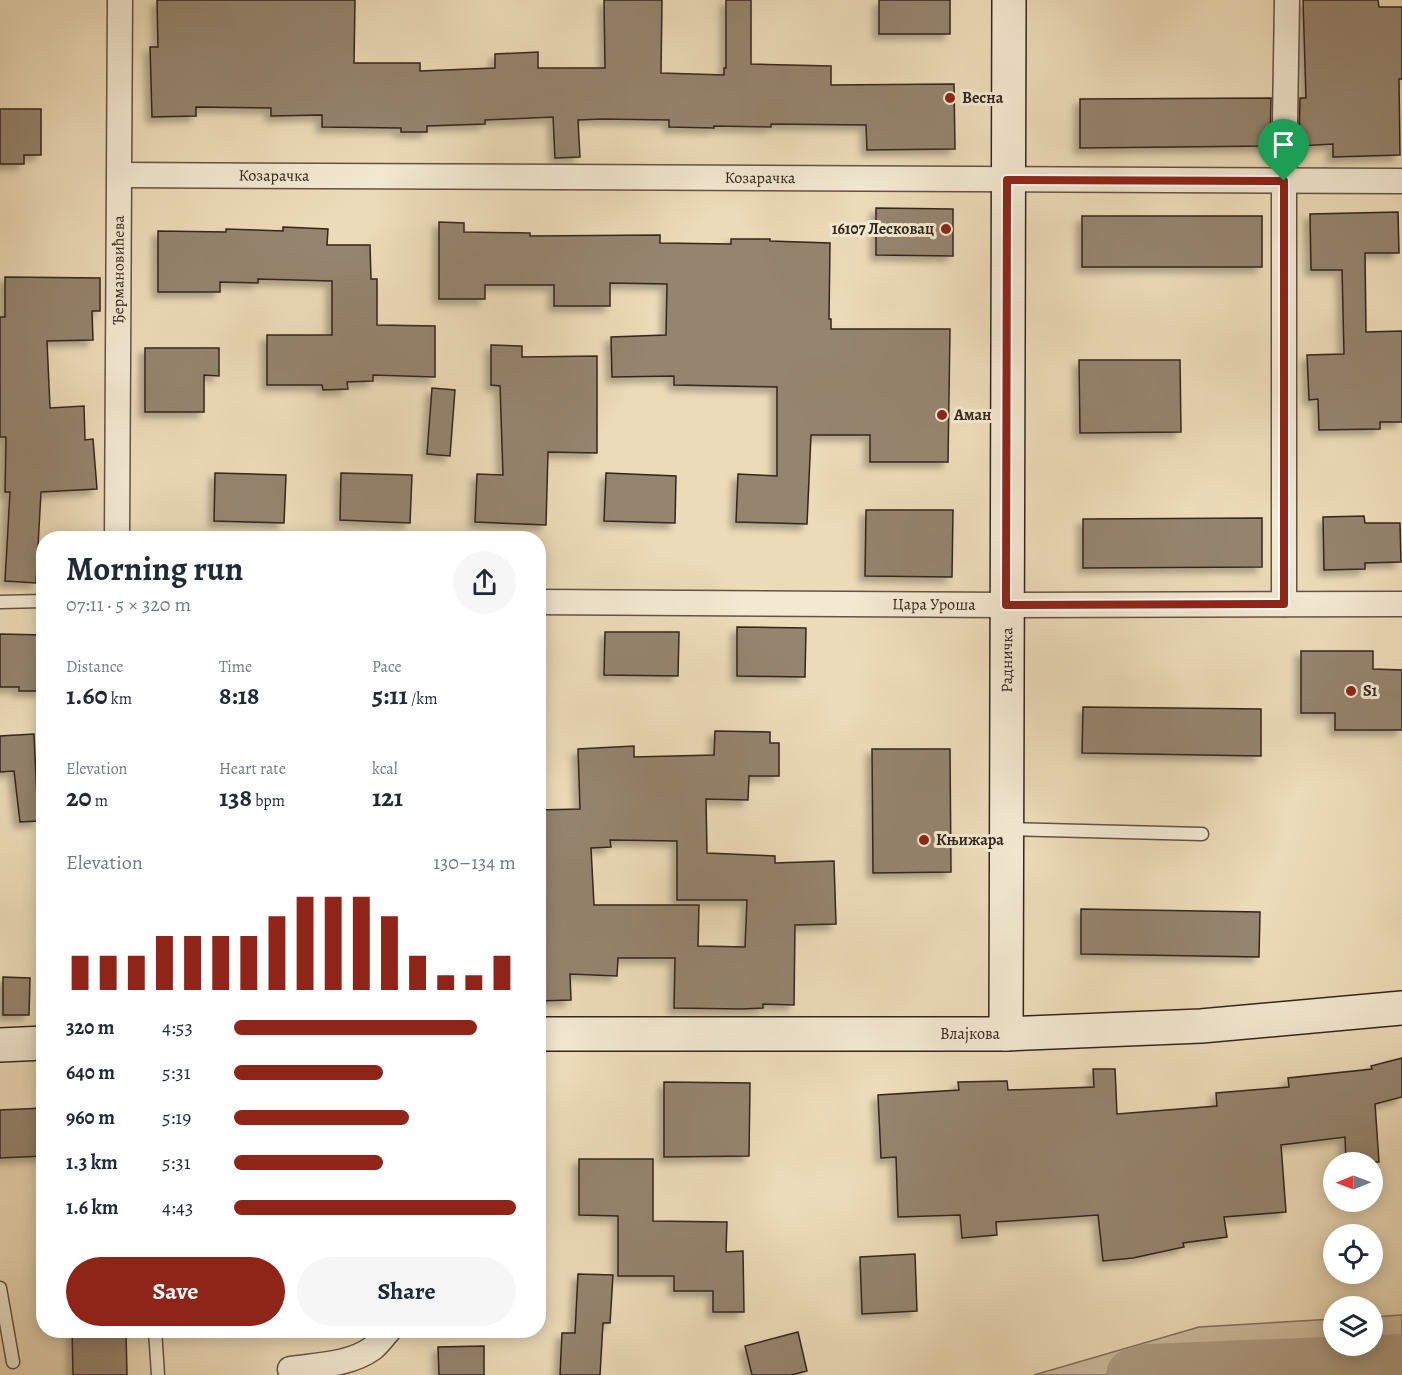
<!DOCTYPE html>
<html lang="en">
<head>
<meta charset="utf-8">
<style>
  body { margin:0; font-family:Alegreya,serif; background:#f6f6f7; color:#1f2937; height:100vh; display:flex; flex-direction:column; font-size:22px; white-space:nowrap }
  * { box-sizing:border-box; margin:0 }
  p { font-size:20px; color:#747a83 }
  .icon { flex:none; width:33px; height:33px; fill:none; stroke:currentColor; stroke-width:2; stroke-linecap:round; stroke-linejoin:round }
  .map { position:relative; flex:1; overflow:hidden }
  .sheet { position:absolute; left:36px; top:531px; width:510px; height:807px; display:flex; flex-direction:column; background:#fff; border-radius:24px; box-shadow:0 3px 15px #0003 }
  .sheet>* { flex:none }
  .needle { width:39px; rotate:269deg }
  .tools { position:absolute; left:1323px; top:1152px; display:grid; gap:12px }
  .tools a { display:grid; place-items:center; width:60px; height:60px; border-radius:50%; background:#fff; box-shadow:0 3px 15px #0003; font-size:30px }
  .pin { position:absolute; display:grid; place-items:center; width:51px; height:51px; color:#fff; margin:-62px -26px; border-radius:50% 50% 50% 0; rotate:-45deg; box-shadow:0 0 6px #0007 }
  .pin .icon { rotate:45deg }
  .round { display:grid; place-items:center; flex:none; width:63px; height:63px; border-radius:32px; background:#f6f6f7 }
  .head { display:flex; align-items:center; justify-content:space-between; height:102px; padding:0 30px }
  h1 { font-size:33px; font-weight:700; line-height:45px }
  .figures { display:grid; grid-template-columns:repeat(3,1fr); gap:9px; height:102px; padding:6px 30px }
  .figures div { display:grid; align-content:center }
  .figures b { font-size:26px; font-weight:700 }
  .figures small { font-size:16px; font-weight:400 }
  .figures p { font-size:16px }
  .chart { height:168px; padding:12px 30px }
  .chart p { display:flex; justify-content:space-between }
  .chart svg { width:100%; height:108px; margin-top:6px; stroke:#8f2418; stroke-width:6 }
  .cta { display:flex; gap:12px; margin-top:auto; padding:12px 30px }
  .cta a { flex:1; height:69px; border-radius:36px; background:#8f2418; color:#fff; font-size:24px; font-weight:700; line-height:69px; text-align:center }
  .cta a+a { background:#f6f6f7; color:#1f2937 }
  ul { padding:0 30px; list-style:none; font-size:20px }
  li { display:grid; grid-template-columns:96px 72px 1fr; align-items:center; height:45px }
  li i { height:15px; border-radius:8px; background:#8f2418 }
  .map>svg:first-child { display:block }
  .green { fill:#cdbc9e; stroke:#82705e; stroke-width:1.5 }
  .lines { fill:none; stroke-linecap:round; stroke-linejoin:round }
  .river { stroke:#ae9d83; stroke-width:52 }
  .building { fill:#95846e; stroke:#36251d; stroke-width:1.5; fill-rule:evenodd; filter:url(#shadow) }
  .lane-casing { stroke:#645244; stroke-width:15 }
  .street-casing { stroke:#645244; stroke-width:27 }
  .secondary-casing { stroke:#36251d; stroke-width:36 }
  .lane { stroke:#f3e8d1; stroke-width:12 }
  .street { stroke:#f3e8d1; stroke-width:24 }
  .secondary { stroke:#f3e8d1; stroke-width:33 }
  .route-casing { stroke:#fff; stroke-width:12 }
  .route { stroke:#8f2418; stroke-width:8 }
  .poi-dot { fill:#8f2418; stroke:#f3e8d1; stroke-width:2 }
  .labels { text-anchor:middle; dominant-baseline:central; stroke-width:6; stroke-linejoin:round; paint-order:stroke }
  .poi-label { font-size:16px; font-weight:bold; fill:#36251d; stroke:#f3e8d1; text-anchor:start }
  .street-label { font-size:16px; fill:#36251d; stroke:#f3e8d1 }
</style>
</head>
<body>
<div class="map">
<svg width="1402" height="1375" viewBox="0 0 1402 1375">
  <defs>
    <filter id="shadow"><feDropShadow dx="-5.5" dy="5.5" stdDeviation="3" flood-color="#0004"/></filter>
  </defs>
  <rect width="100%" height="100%" fill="#ecdbb8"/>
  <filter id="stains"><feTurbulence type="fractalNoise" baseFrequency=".00333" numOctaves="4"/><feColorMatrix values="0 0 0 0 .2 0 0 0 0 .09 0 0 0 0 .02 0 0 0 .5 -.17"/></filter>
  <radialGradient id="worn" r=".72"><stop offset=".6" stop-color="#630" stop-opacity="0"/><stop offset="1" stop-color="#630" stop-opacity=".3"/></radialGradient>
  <path class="green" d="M1402,1315V1375H1034L1199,1327L1333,1319L1334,1346H1372L1373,1317Z"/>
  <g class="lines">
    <path class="river" d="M1132,1375L1147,1370L1402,1360"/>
  </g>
  <path class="building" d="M157,0H355L354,63H420V71L495,68V54L538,52V68H605L604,0H662L661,73L724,75V68H726V0H751V64L831,66V85L954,84L955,149L867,150L866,125L771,124V127L714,126V128L669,127V120L602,119L578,120L580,157L555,158L553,117L485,120V124L427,126V132H401V128L322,127V115L271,116V108L196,107V116L152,117L150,47H158Z
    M879,0H950V34H879Z
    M1303,0H1378L1379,7H1402V79H1399L1400,155L1333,157V144L1299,146L1300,98H1306Z
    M1271,98L1270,146L1080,148V99Z
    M0,109H41V155H24V164H0Z
    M876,208L953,209V256L876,255Z
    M1398,212L1399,253H1365L1366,332L1402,331V422H1380V429L1319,430L1318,399L1309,400L1307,355L1344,354L1342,270H1311L1310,214Z
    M1082,216H1262V267H1082Z
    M439,222L464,223V232L530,233V236L660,235V243L731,244V239H770V241L830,243L829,319H831V329H950L948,462H870V435H811L807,524L736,522L738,474L777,476V387L674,385V376L612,377L611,337L666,335L667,284L610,283V306H554V285H485V299H439Z
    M283,227L328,229L327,245H370L371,279H377V325L435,326V377L373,375V381L347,382L348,389L323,390L322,385H267V335H332V281L258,279V283L220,282V292H158V231L226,232V229L283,231Z
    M5,277L100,278V311H92L93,340L47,341L50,408L84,406L85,440L93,439L97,489L41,492L36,583L5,581L10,492H5L6,437H0V317H5Z
    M491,345L522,346V357L597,356V453L548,452L546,525L475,522L477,474L503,475L500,386L491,385Z
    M145,348H219V376L204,375V412H145Z
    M1079,360H1180L1181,432L1080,433Z
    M432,388L455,390L450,456L427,454Z
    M215,473L286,475L284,523L214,521Z
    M341,473L412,475L410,523L340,520Z
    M606,473L676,476L675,523L604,521Z
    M866,510H953L952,577L865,576Z
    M1364,516L1365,523H1400L1401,562L1365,563V569L1324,570L1323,517Z
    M1262,518V567L1083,568V519Z
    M737,627L806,628L805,677L737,676Z
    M605,632H679L678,676L604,675Z
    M0,634L44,635V691H19V687H0Z
    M1301,651H1373V669L1402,670V730H1335V713H1301Z
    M1083,707L1261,709V756L1082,753Z
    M715,731L770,732V743H779V776H749L748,800L706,799L707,853L775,856V863L834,861L836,924L795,925L794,1005L763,1004V1008L742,1009L674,1008L675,958H618L617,976L570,974L571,1000L538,1001V810L580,809L578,749L634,746V757L714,755ZM610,840L677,841V900H747L745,947L698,946L699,905H594L591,848L611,847Z
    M34,734L38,821L20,822L14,771L0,772V736Z
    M872,749H950L951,872L873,873Z
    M1081,909L1260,912L1259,957L1081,954Z
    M3,977L30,978L29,1015H3Z
    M1402,1058V1097L1375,1104L1379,1162H1346L1345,1137L1281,1145L1286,1212L1224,1217L1227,1237L1183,1243L1184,1247L1133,1258L1103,1261L1098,1215L996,1222L997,1235L962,1238L960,1215L898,1217L896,1157L881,1158L878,1095L959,1090L958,1082L1007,1081L1008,1090L1094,1087L1093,1069H1115L1117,1114L1217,1106L1216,1093L1289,1087L1288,1078L1372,1069L1371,1066Z
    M664,1082L750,1083L749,1156L664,1157Z
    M44,1108V1156L0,1158V1110Z
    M579,1159H653V1221L727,1222L726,1252L743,1251L744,1312H713V1291H674V1276H618V1216L579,1215Z
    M915,1254L917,1311L862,1314L860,1257Z
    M578,1274L613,1275L610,1323H603L600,1375H560L562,1333H575Z
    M72,1330H126L127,1375H73Z
    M798,1332L807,1371L791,1375H752L745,1346Z
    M484,1346V1375H439L438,1347Z"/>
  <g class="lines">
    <g class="lane-casing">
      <path id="lane" d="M0,602L44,601
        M1008,829L1202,834
        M0,1288L13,1362
        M155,1330L158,1375"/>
    </g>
    <g class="street-casing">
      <g id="street">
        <path id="s1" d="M120,175L1402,181"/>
        <path id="s2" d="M117,538L120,0"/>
        <path id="s3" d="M538,602L1006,605L1402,604"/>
        <path d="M1284,604V181L1287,0"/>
        <path d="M290,1369C317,1365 350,1365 373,1348C379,1343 384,1336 389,1330"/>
      </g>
    </g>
    <g class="secondary-casing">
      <g id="secondary">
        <path id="s4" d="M538,1034H1006L1201,1026L1402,1008"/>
        <path id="s5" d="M1006,1034L1009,0"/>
        <path d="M0,1045L44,1043"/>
      </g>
    </g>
    <use href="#lane" class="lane"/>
    <use href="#street" class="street"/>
    <use href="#secondary" class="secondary"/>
  </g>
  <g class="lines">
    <g class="route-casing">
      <path id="route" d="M1007,180L1284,181V604L1006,605Z"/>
    </g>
    <use href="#route" class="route"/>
  </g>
  <g class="poi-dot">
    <circle cx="950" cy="98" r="6"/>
    <circle cx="946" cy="229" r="6"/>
    <circle cx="942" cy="415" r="6"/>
    <circle cx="1351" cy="691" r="6"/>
    <circle cx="924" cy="840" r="6"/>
  </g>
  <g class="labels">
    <g class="poi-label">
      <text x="962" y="98">Весна</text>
      <text x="934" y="229" text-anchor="end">16107 Лесковац</text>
      <text x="954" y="415">Аман</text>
      <text x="1363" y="691">S1</text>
      <text x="936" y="840">Књижара</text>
    </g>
    <g class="street-label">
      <text stroke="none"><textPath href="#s1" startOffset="154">Козарачка</textPath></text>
      <text stroke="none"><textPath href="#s1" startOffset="640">Козарачка</textPath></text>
      <text stroke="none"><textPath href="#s2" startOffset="268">Ђермановићева</textPath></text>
      <text stroke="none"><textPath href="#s3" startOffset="396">Цара Уроша</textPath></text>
      <text stroke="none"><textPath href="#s5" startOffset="374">Радничка</textPath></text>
      <text stroke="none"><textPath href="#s4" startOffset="432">Влајкова</textPath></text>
    </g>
  </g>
  <rect width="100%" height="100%" filter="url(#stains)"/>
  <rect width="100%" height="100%" fill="url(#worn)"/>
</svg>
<div class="tools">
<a><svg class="needle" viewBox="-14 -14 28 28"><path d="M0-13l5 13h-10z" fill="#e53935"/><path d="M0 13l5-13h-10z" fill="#747a83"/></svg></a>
<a><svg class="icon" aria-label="locate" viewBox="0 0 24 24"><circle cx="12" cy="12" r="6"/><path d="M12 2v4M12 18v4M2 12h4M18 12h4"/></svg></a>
<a><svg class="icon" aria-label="layers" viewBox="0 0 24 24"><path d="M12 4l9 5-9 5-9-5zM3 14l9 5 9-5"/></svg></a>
</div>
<div class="pin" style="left:1284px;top:181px;background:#1e9e55"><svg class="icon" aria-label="arrive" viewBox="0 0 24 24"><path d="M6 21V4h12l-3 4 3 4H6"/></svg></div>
<section class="sheet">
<div class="head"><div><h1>Morning run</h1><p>07:11 · 5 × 320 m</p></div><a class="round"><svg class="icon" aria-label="share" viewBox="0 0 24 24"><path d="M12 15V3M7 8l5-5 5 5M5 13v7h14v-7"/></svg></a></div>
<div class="figures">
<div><p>Distance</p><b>1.60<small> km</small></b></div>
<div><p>Time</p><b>8:18</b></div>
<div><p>Pace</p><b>5:11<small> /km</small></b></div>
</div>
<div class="figures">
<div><p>Elevation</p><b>20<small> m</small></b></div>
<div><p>Heart rate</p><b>138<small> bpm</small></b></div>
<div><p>kcal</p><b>121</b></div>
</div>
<div class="chart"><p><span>Elevation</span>130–134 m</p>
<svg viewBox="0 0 160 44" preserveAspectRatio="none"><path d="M5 44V30M15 44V30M25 44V30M35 44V22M45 44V22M55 44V22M65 44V22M75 44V14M85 44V6M95 44V6M105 44V6M115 44V14M125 44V30M135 44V38M145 44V38M155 44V30"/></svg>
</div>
<ul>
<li><b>320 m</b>4:53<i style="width:86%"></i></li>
<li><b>640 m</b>5:31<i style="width:53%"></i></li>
<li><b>960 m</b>5:19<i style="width:62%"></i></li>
<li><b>1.3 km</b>5:31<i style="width:53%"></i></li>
<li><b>1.6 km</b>4:43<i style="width:100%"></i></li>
</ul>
<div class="cta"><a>Save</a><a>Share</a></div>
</section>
</div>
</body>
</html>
